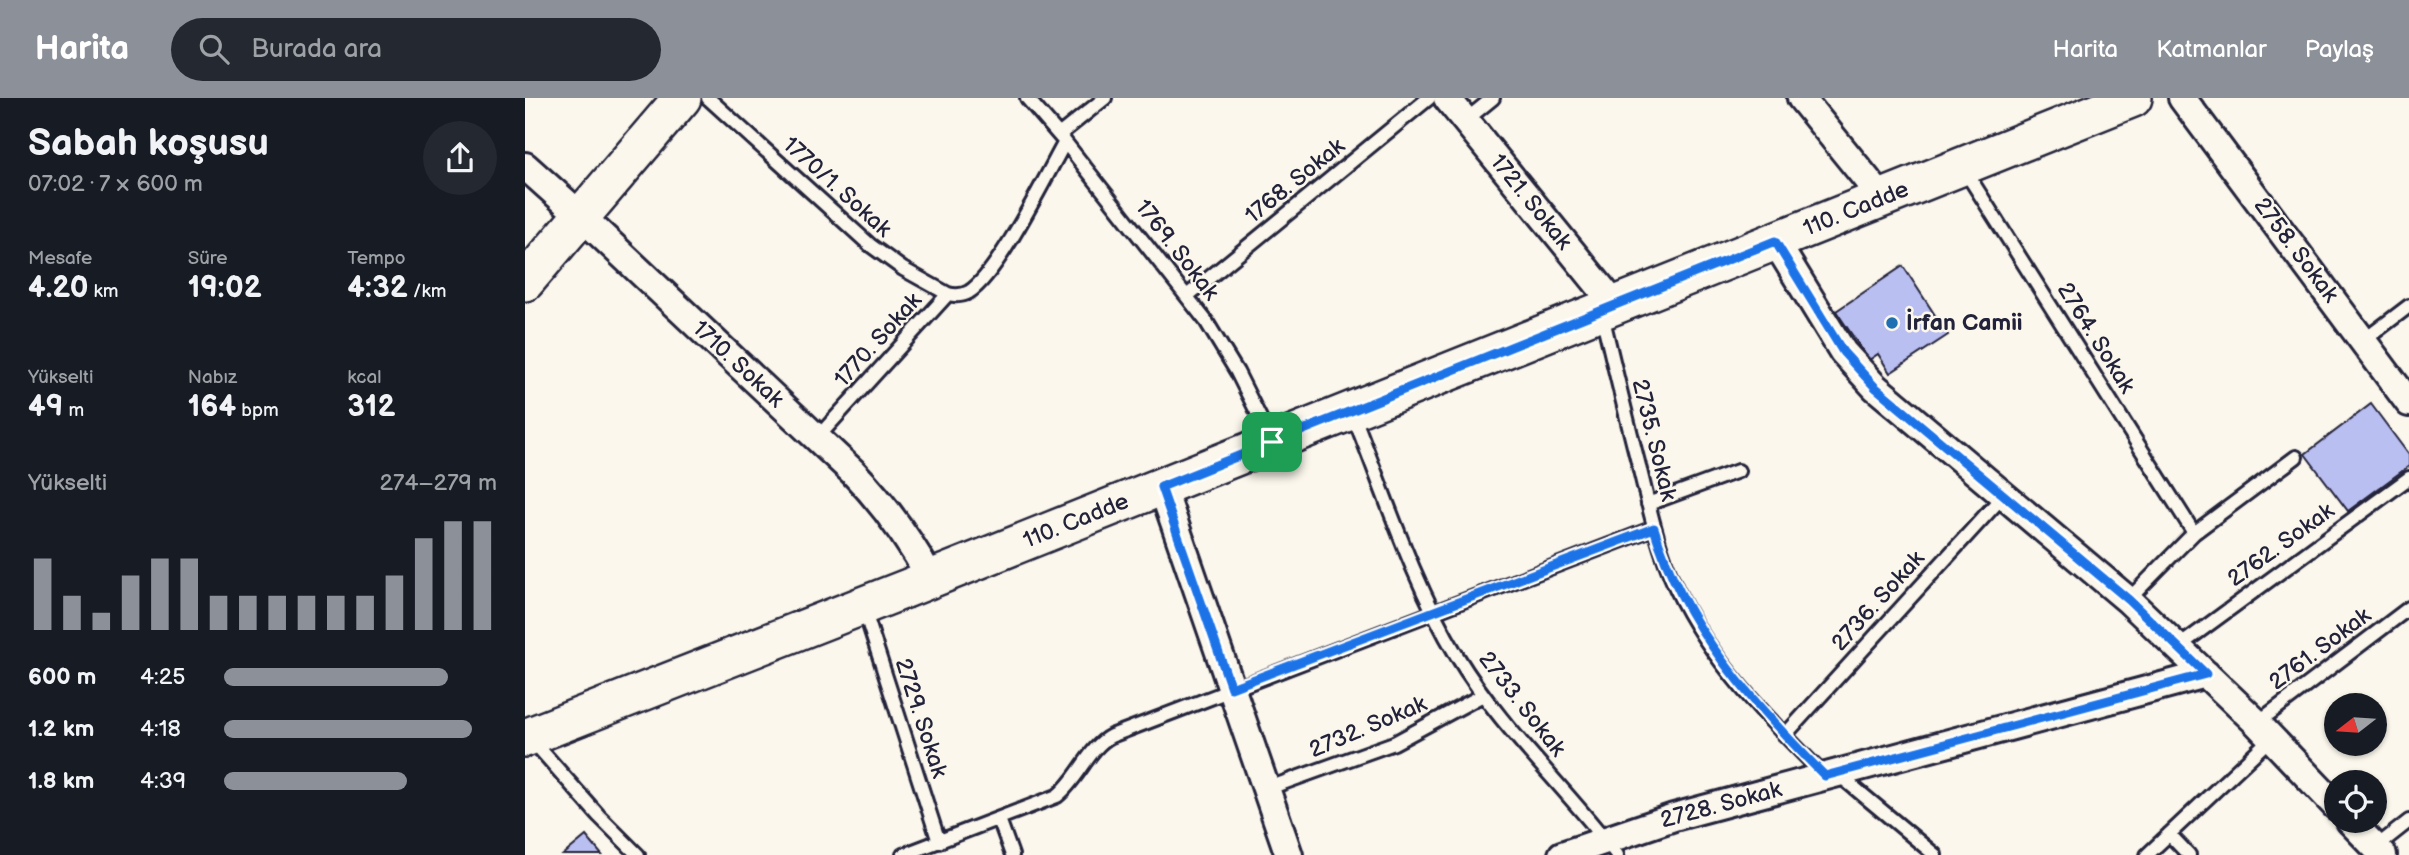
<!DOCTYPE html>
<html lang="tr">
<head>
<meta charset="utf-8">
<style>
  body { margin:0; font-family:"Balsamiq Sans",sans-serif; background:#242831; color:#f1f3f6; height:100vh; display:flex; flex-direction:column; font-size:26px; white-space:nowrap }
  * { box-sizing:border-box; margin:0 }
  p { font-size:23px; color:#9ea1a6 }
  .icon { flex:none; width:38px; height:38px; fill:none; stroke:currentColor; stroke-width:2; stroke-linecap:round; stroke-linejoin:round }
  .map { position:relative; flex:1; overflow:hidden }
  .side { display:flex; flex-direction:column; background:#171b24; width:525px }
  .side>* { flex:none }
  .needle { width:46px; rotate:253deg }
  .controls { position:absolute; left:1799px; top:595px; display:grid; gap:14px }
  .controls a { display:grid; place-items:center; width:63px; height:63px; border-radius:50%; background:#171b24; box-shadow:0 2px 5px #0004; font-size:35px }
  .pin { position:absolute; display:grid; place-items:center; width:60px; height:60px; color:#fff; margin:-30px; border-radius:14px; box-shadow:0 4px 10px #0006 }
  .round { display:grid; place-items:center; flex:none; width:74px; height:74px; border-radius:37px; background:#242831 }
  .summary { display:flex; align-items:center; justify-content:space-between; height:119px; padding:0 28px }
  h1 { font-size:38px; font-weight:800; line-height:52px }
  .metrics { display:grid; grid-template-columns:repeat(3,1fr); gap:10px; height:119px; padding:7px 28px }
  .metrics div { display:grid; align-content:center }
  .metrics b { font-size:30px; font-weight:800 }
  .metrics small { font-size:19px; font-weight:400 }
  .metrics p { font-size:19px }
  .chart { height:196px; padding:14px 28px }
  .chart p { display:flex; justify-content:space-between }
  .chart svg { width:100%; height:126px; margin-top:7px; stroke:#8c9099; stroke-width:6 }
  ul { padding:0 28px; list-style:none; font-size:23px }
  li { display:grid; grid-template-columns:112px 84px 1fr; align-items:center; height:52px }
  li i { height:18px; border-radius:9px; background:#8c9099 }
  header { display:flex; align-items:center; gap:42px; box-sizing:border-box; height:98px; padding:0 35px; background:#8c9099; color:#fff }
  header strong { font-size:33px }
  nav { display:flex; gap:38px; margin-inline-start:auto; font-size:24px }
  .search { width:490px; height:63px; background:#242831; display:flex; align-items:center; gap:18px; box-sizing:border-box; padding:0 24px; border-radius:38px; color:#9ea1a6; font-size:26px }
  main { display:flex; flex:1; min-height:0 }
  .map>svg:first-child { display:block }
  .building { fill:#babff1; stroke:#22223b; stroke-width:2 }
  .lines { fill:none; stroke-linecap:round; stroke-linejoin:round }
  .lane-casing { stroke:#22223b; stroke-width:18 }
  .street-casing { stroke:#22223b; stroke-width:32 }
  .secondary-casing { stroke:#22223b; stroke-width:42 }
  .lane { stroke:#fbf7ec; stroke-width:12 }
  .street { stroke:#fbf7ec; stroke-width:26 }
  .secondary { stroke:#fbf7ec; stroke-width:37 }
  .route-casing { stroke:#fff; stroke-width:14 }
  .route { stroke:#1a73e8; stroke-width:9 }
  .poi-dot { fill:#1f6fb2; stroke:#fbf7ec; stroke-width:2.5 }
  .labels { text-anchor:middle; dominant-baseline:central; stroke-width:5; stroke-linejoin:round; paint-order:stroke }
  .street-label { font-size:23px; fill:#22223b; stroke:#fbf7ec }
  .poi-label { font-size:23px; font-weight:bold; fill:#22223b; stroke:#fbf7ec; text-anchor:start }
</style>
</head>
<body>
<header>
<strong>Harita</strong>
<div class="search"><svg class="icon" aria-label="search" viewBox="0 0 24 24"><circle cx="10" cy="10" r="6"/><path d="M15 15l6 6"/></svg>Burada ara</div>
<nav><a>Harita</a><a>Katmanlar</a><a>Paylaş</a></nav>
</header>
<main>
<section class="side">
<div class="summary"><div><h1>Sabah koşusu</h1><p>07:02 · 7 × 600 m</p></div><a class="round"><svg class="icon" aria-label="share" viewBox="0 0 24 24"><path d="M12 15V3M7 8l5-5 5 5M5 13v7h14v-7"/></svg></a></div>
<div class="metrics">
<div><p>Mesafe</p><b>4.20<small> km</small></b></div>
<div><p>Süre</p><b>19:02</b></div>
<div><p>Tempo</p><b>4:32<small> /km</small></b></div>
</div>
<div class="metrics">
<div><p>Yükselti</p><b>49<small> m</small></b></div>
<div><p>Nabız</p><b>164<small> bpm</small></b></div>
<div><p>kcal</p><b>312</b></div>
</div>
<div class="chart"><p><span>Yükselti</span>274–279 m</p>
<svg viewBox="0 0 160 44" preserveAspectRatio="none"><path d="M5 44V19M15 44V32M25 44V38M35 44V25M45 44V19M55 44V19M65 44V32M75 44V32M85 44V32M95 44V32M105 44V32M115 44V32M125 44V25M135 44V12M145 44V6M155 44V6"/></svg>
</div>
<ul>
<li><b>600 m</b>4:25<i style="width:82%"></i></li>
<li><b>1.2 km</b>4:18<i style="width:91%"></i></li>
<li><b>1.8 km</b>4:39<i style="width:67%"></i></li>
</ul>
</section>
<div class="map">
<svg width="1884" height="757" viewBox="0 0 1884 757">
  <rect width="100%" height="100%" fill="#fbf7ec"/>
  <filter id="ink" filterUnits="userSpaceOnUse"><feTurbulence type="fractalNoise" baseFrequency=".0143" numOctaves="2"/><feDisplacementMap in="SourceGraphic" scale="14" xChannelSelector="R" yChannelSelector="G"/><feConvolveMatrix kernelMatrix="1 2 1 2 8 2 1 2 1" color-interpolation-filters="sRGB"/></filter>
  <g filter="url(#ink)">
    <path class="building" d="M1378,168L1423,237L1365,275L1353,256L1344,262L1311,213Z
      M1846,306L1884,357V368L1823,413L1780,356Z
      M61,738L77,757H38Z"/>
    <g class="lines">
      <g class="lane-casing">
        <path id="lane" d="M183,0L345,147L378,171L423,196
          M502,0L540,44L681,223L712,274L745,340
          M941,22L968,0
          M534,37L580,0
          M1439,71L1669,435
          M662,198L904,0
          M1077,217C1089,267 1101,318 1114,368C1124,409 1133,451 1151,490C1185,563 1244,622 1300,678
          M1838,243L1884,208
          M827,314C860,396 887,483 932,558C976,631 1041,689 1092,757
          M292,340L423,196C431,198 437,198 444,194C473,176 521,78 540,44
          M1123,406L1213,373
          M1603,502L1669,435L1771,359
          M339,511L414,744
          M1653,549L1884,380
          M1732,625L1884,510
          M1260,637L1478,398
          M7,642L74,718L113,757
          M1314,677L1410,757
          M741,691L869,645L958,597
          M474,721L487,757
          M1644,736L1664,757
          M1851,749L1884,723
          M378,757L532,698C553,682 564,649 586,638L1129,430
          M1622,757L1746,640"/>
      </g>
      <g class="street-casing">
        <path id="street" d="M922,0L1090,207
          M1276,0L1357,100
          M1657,0L1884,305
          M0,68L57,119L328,374C360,407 384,441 406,481
          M1250,143L1318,254L1350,289L1603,502L1732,625L1811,708
          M637,389L764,757
          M1825,723L1858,757
          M1037,757L1149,719L1681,576"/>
      </g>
      <g class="secondary-casing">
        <path id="secondary" d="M0,184L157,0
          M0,640L383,490L1608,0"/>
      </g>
      <use href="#lane" class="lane"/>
      <use href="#street" class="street"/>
      <use href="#secondary" class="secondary"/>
    </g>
  </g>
  <g class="lines" filter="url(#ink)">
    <g class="route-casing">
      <path id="route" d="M1250,143L1318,254L1350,289L1604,502L1681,576L1300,678C1228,606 1159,530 1129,430L706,590L636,389Z"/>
    </g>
    <use href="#route" class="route"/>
  </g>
  <circle class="poi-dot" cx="1367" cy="225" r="7"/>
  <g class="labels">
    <g class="street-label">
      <text transform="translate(770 83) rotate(-39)">1768. Sokak</text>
      <text transform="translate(312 89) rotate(42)">1770/1. Sokak</text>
      <text transform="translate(1006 104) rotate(51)">1721. Sokak</text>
      <text transform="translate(1331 111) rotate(-22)">110. Cadde</text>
      <text transform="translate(652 152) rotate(52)">1769. Sokak</text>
      <text transform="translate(1771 152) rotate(53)">2758. Sokak</text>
      <text transform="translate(1571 240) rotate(58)">2764. Sokak</text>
      <text transform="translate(353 242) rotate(-48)">1770. Sokak</text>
      <text transform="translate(213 266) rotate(43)">1710. Sokak</text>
      <text transform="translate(1129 342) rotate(76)">2735. Sokak</text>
      <text transform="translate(551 423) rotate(-22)">110. Cadde</text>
      <text transform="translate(1756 447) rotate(-36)">2762. Sokak</text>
      <text transform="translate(1353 503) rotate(-48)">2736. Sokak</text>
      <text transform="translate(1795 551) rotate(-37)">2761. Sokak</text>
      <text transform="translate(997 606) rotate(52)">2733. Sokak</text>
      <text transform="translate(396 620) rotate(72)">2729. Sokak</text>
      <text transform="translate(843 629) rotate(-23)">2732. Sokak</text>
      <text transform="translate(1196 707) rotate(-15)">2728. Sokak</text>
    </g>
    <g class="poi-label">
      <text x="1381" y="225">İrfan Camii</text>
    </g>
  </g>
</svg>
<div class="controls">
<a><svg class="needle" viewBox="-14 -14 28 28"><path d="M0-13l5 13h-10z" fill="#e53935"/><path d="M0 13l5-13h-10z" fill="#9ea1a6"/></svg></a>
<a><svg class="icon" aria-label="locate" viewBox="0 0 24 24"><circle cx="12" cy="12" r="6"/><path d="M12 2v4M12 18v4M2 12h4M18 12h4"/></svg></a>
</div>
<div class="pin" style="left:747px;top:344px;background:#1e9e55"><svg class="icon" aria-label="arrive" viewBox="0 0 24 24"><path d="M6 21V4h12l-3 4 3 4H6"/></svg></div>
</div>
</main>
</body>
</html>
